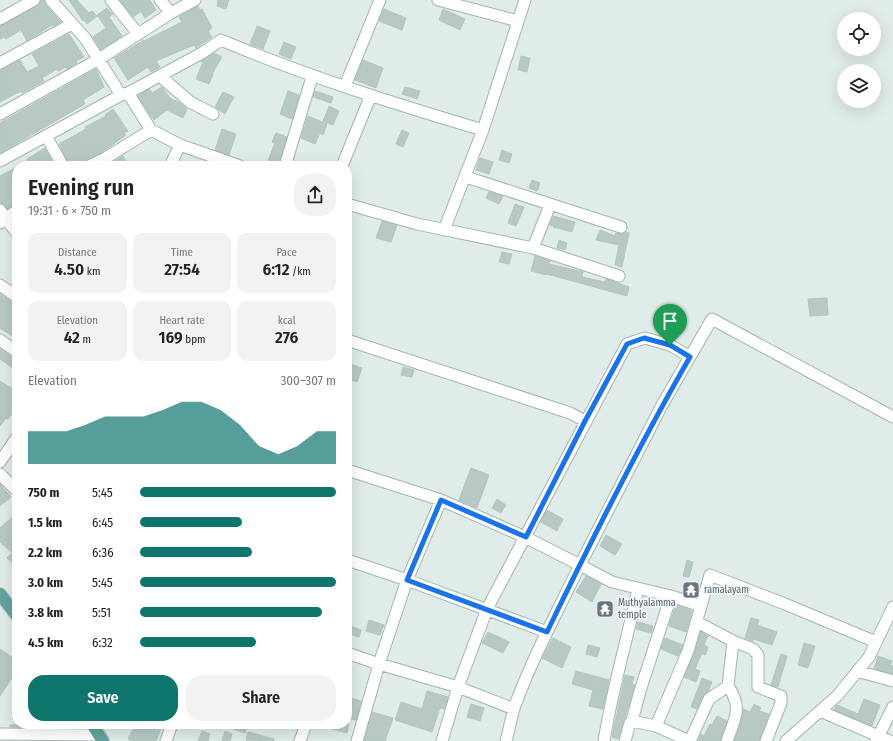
<!DOCTYPE html>
<html lang="en">
<head>
<meta charset="utf-8">
<style>
  body { margin:0; font-family:"Fira Sans Condensed",sans-serif; background:#f2f2f2; color:#222; height:100vh; display:flex; flex-direction:column; font-size:15px; white-space:nowrap }
  * { box-sizing:border-box; margin:0 }
  p { font-size:13px; color:#767676 }
  .icon { flex:none; width:22px; height:22px; fill:none; stroke:currentColor; stroke-width:2; stroke-linecap:round; stroke-linejoin:round }
  .map { position:relative; flex:1; overflow:hidden }
  .panel { position:absolute; left:12px; top:161px; width:340px; height:568px; display:flex; flex-direction:column; background:#fff; border-radius:16px; box-shadow:0 4px 16px #0002 }
  .panel>* { flex:none }
  .fabs { position:absolute; left:837px; top:12px; display:grid; gap:8px }
  .fabs a { display:grid; place-items:center; width:44px; height:44px; border-radius:50%; background:#fff; box-shadow:0 4px 16px #0002; font-size:20px }
  .pin { position:absolute; display:grid; place-items:center; width:34px; height:34px; color:#fff; margin:-41px -17px; border-radius:50% 50% 50% 0; rotate:-45deg; box-shadow:0 0 4px #0007 }
  .pin .icon { rotate:45deg }
  .round { display:grid; place-items:center; flex:none; width:42px; height:42px; border-radius:16px; background:#f2f2f2 }
  .headline { display:flex; align-items:center; justify-content:space-between; height:68px; padding:0 16px }
  h1 { font-size:22px; font-weight:600; line-height:30px }
  .figures { display:grid; grid-template-columns:repeat(3,1fr); gap:6px; height:68px; padding:4px 16px }
  .figures div { display:grid; align-content:center; border-radius:10px; background:#f2f2f2; text-align:center }
  .figures b { font-size:17px; font-weight:600 }
  .figures small { font-size:11px; font-weight:400 }
  .figures p { font-size:11px }
  .chart { height:112px; padding:8px 16px }
  .chart p { display:flex; justify-content:space-between }
  .chart svg { width:100%; height:72px; margin-top:4px; fill:#0f766e; opacity:.7 }
  .cta { display:flex; gap:8px; margin-top:auto; padding:8px 16px }
  .cta a { flex:1; height:46px; border-radius:16px; background:#0f766e; color:#fff; font-size:16px; font-weight:600; line-height:46px; text-align:center }
  .cta a+a { background:#f2f2f2; color:#222 }
  ul { padding:0 16px; list-style:none; font-size:13px }
  li { display:grid; grid-template-columns:64px 48px 1fr; align-items:center; height:30px }
  li i { height:10px; border-radius:5px; background:#0f766e }
  .map>svg:first-child { display:block }
  .building { fill:#b8c9c5; stroke:#b2c6c1 }
  .lines { fill:none; stroke-linecap:round; stroke-linejoin:round }
  .minor-casing { stroke:#a3b4b1; stroke-width:13 }
  .major-casing { stroke:#c1c9c8; stroke-width:14 }
  .minor { stroke:#fff; stroke-width:11 }
  .major { stroke:#63a39f; stroke-width:12 }
  .route-casing { stroke:#fff; stroke-width:8 }
  .route { stroke:#1a73e8; stroke-width:5 }
  .labels { text-anchor:middle; dominant-baseline:central; stroke-width:3.5; stroke-linejoin:round; paint-order:stroke }
  .worship-label { font-size:10px; fill:#5b616d; stroke:#f1f8f6; text-anchor:start }
</style>
</head>
<body>
<div class="map">
<svg width="893" height="741" viewBox="0 0 893 741">
  <rect width="100%" height="100%" fill="#e0ece9"/>
  <path class="building" d="M41,0H44L46,5L61,22L53,26L52,25L27,41L21,30L6,39L5,37L0,39V26L37,6Z
    M69,0H77L89,13L92,11L97,16L87,24L84,20L83,21Z
    M120,0H150L156,10L145,18L141,11L133,17Z
    M218,0H229L226,9L217,6Z
    M198,6L200,10L202,9L212,28L208,31L212,37L196,48L194,45L156,61L160,67L151,72L148,67L128,80L114,58L144,40V41L182,22L179,17Z
    M107,8L113,14L109,17L122,36L101,50L93,37L106,28L97,15Z
    M384,9L406,18L402,30L379,21Z
    M443,9L465,19L460,30L439,20Z
    M257,26L270,31L263,49L250,44Z
    M69,34L84,57L76,61L77,63L67,69L66,67L58,71L57,69L42,78L44,81L22,93L21,91L0,102V71L20,60L27,72L39,66L32,54Z
    M284,42L296,47L291,59L279,54Z
    M214,53L222,57L212,74H213L209,84L196,79L203,62L201,61Z
    M521,56L530,58L527,72L518,70Z
    M363,60L383,68L376,88L355,80Z
    M96,69L104,87L83,100L85,104L0,153V123Z
    M162,87L170,98L180,103L187,109L183,118L167,110L154,120L148,112L138,96L149,89L152,93Z
    M405,87L420,91L417,99L402,94Z
    M288,91L299,95L292,119L280,114Z
    M315,91L333,97L331,103L313,97Z
    M223,92L234,97L225,114L215,107Z
    M329,106L339,111L333,125L323,121Z
    M113,109L128,131L124,133L126,135L101,153L70,166L59,144L86,129L85,127L106,116L105,115Z
    M308,116L327,124L323,135L320,133L315,144L301,138Z
    M222,129L236,134L229,155L215,150Z
    M402,130L409,133L403,147L396,144Z
    M276,133L287,137L278,166H266L275,143L272,142Z
    M45,148L52,162L49,163L51,166H18L28,161L27,159Z
    M502,150L512,154L509,163L499,160Z
    M123,156L128,166H111L110,164Z
    M480,158L493,162L489,174L476,170Z
    M17,167V203L7,209L4,204L0,203V176Z
    M532,180L540,183L537,191L529,188Z
    M489,192L503,196L499,204L486,198Z
    M515,204L524,207L516,226L508,223Z
    M553,216L575,222L572,232L553,227L554,226L550,225Z
    M382,221L397,225L391,242L376,238Z
    M600,230L615,236L616,233L622,234L626,232L629,233L622,267L615,265L619,245L596,240Z
    M559,240L567,243L565,250L557,248Z
    M502,252L512,254L509,264L499,262Z
    M535,256L550,261L549,264L583,272L582,277L605,282L606,279L629,287L627,296L558,277L546,274V275L531,271Z
    M0,294L13,303L17,304V339L0,328Z
    M827,298L828,315L810,316L808,299Z
    M0,349L13,358L17,359V371L0,359Z
    M347,363L362,368L357,382L347,379Z
    M403,367L414,370L412,377L401,375Z
    M0,381L13,389L17,382V406L8,419L6,418L0,426Z
    M471,468L489,475L477,508L459,500Z
    M0,484L11,497L0,506Z
    M497,499L506,505L501,513L492,508Z
    M547,510L563,519L557,531L541,522Z
    M17,513V535L10,540L17,546V567L7,558L12,553L0,542V528Z
    M606,535L622,544L615,555L600,546Z
    M687,560L693,562L689,577L683,576Z
    M586,576L601,584L592,602L576,592Z
    M687,586H697V596L687,594Z
    M600,605H613L612,614H600Z
    M676,605L692,611L686,632L669,626Z
    M751,618L759,620L757,625L777,632L772,645L753,639V641L745,638Z
    M369,620L384,625L380,635L366,631Z
    M638,622L653,626L651,633L636,629Z
    M347,625L361,630L359,637L347,633Z
    M488,632L509,642L503,653L482,643Z
    M701,632L708,636L704,645L708,647L705,655L702,653L695,669L700,671L696,682L684,677L694,654Z
    M553,638L571,647L562,668L542,658Z
    M665,638L683,645L678,656L661,649Z
    M804,643L815,646L808,668L798,665Z
    M588,645L600,648L597,657L586,654Z
    M0,649L17,661V678L13,676L0,696Z
    M781,654L787,656L778,687L771,685Z
    M878,656L892,661L890,665L893,666V674L874,669Z
    M576,671L609,680L603,709L589,706L593,690L572,684Z
    M625,675L634,677L632,684L635,685L618,739L612,737Z
    M702,678L712,682L709,690L703,696L697,709L691,707Z
    M427,691L448,697L444,709L440,708L432,732L395,720L401,702L422,709Z
    M347,697L361,701L356,720L347,718Z
    M864,699L880,705L872,726L834,710L837,705L858,714Z
    M471,704L484,708L480,721L467,717Z
    M754,704L761,708L759,711L769,714L759,741H734L741,721L743,709L750,712Z
    M372,712L393,718L385,741H364Z
    M717,716L727,721L720,741H698L701,734L704,736L710,724L712,725Z
    M44,724H69V728L10,727V725Z
    M136,724H163L156,741H132L128,739Z
    M222,724H248L245,733L222,725Z
    M323,724H349L347,733L322,726Z
    M202,731L210,734L208,741H198Z
    M225,731L232,734L230,741H222Z
    M248,732L274,739V741L246,740Z"/>
  <g class="lines">
    <g class="minor-casing">
      <path id="minor" d="M111,0L138,34
        M160,0L171,13
        M438,0L518,21
        M0,19L34,0
        M0,63L72,24
        M160,76L190,102L213,114
        M345,86L380,0
        M128,93L202,53L221,40C306,76 395,104 483,130
        M121,95L128,93L151,130L180,145L240,166
        M0,114L99,59L171,13L195,0
        M46,136L63,166
        M0,161L121,95L85,38L51,0
        M89,166L104,159L151,130
        M170,166L180,145
        M285,166L312,77
        M342,166L371,95
        M466,177L621,227
        M347,204L417,224L533,248L619,276
        M0,210L5,218L17,233
        M0,223L17,210
        M444,230L483,130L525,0
        M533,248L550,205
        M0,285L17,297
        M0,340L17,352
        M347,340L570,413L585,421
        M0,462L17,437
        M347,470L441,500L525,537L627,344L645,338L670,345L690,357
        M0,474L17,491
        M347,560L407,580L547,632
        M701,606L671,596L612,582L580,565L662,405L712,319L893,417
        M697,622L733,641L753,649L758,655V687L781,696V703L766,741
        M347,653L379,664L458,687L514,709
        M857,671L893,681
        M820,711L890,741
        M632,721L640,691L671,596
        M0,734L99,735
        M166,741L172,724
        M300,741L306,724
        M357,741L379,664L407,580L441,500
        M442,741L458,687L487,609L525,537L580,565C557,612 532,659 514,708C511,719 509,730 506,741
        M604,741C612,690 627,640 638,589
        M625,741L630,723L632,721L656,726
        M689,741L656,726L688,651L710,575L785,604L876,642
        M690,741L709,699L728,686L733,641
        M727,741C735,718 743,708 728,686
        M786,741L837,696L869,657L893,607
        M876,741L893,707"/>
    </g>
    <g class="major-casing">
      <path id="major" d="M0,594L17,616
        M92,724L103,741"/>
    </g>
    <use href="#minor" class="minor"/>
    <use href="#major" class="major"/>
  </g>
  <g class="lines">
    <g class="route-casing">
      <path id="route" d="M644,338L670,345L690,357C638,447 592,539 547,632L407,580L441,500L526,537L585,421L627,344Z"/>
    </g>
    <use href="#route" class="route"/>
  </g>
  <defs>
    <g id="temple-square" transform="scale(0.9)"><rect x="-9" y="-9" width="18" height="18" rx="4" fill="#6b7280" stroke="#f1f8f6"/><path d="M0-6L5-2H3V0L6.5 2.5H4V6H1.5V3h-3V6H-4V2.5H-6.5L-3 0V-2H-5Z" fill="#fff"/></g>
  </defs>
  <g fill-rule="evenodd">
    <use href="#temple-square" x="691" y="590"/>
    <use href="#temple-square" x="605" y="609"/>
  </g>
  <g class="labels">
    <g class="worship-label">
      <text x="704" y="590">ramalayam</text>
      <text x="618" y="603">Muthyalamma<tspan x="618" dy="12">temple</tspan></text>
    </g>
  </g>
</svg>
<div class="fabs">
<a><svg class="icon" aria-label="locate" viewBox="0 0 24 24"><circle cx="12" cy="12" r="6"/><path d="M12 2v4M12 18v4M2 12h4M18 12h4"/></svg></a>
<a><svg class="icon" aria-label="layers" viewBox="0 0 24 24"><path d="M12 4l9 5-9 5-9-5zM3 14l9 5 9-5"/></svg></a>
</div>
<div class="pin" style="left:670px;top:345px;background:#1e9e55"><svg class="icon" aria-label="arrive" viewBox="0 0 24 24"><path d="M6 21V4h12l-3 4 3 4H6"/></svg></div>
<section class="panel">
<div class="headline"><div><h1>Evening run</h1><p>19:31 · 6 × 750 m</p></div><a class="round"><svg class="icon" aria-label="share" viewBox="0 0 24 24"><path d="M12 15V3M7 8l5-5 5 5M5 13v7h14v-7"/></svg></a></div>
<div class="figures">
<div><p>Distance</p><b>4.50<small> km</small></b></div>
<div><p>Time</p><b>27:54</b></div>
<div><p>Pace</p><b>6:12<small> /km</small></b></div>
</div>
<div class="figures">
<div><p>Elevation</p><b>42<small> m</small></b></div>
<div><p>Heart rate</p><b>169<small> bpm</small></b></div>
<div><p>kcal</p><b>276</b></div>
</div>
<div class="chart"><p><span>Elevation</span>300–307 m</p>
<svg viewBox="0 0 160 44" preserveAspectRatio="none"><path d="M0 44V24L10 24L20 24L30 20L40 15L50 15L60 15L70 11L80 6L90 6L100 11L110 20L120 33L130 38L140 33L150 24L160 24V44z"/></svg>
</div>
<ul>
<li><b>750 m</b>5:45<i style="width:100%"></i></li>
<li><b>1.5 km</b>6:45<i style="width:52%"></i></li>
<li><b>2.2 km</b>6:36<i style="width:57%"></i></li>
<li><b>3.0 km</b>5:45<i style="width:100%"></i></li>
<li><b>3.8 km</b>5:51<i style="width:93%"></i></li>
<li><b>4.5 km</b>6:32<i style="width:59%"></i></li>
</ul>
<div class="cta"><a>Save</a><a>Share</a></div>
</section>
</div>
</body>
</html>
